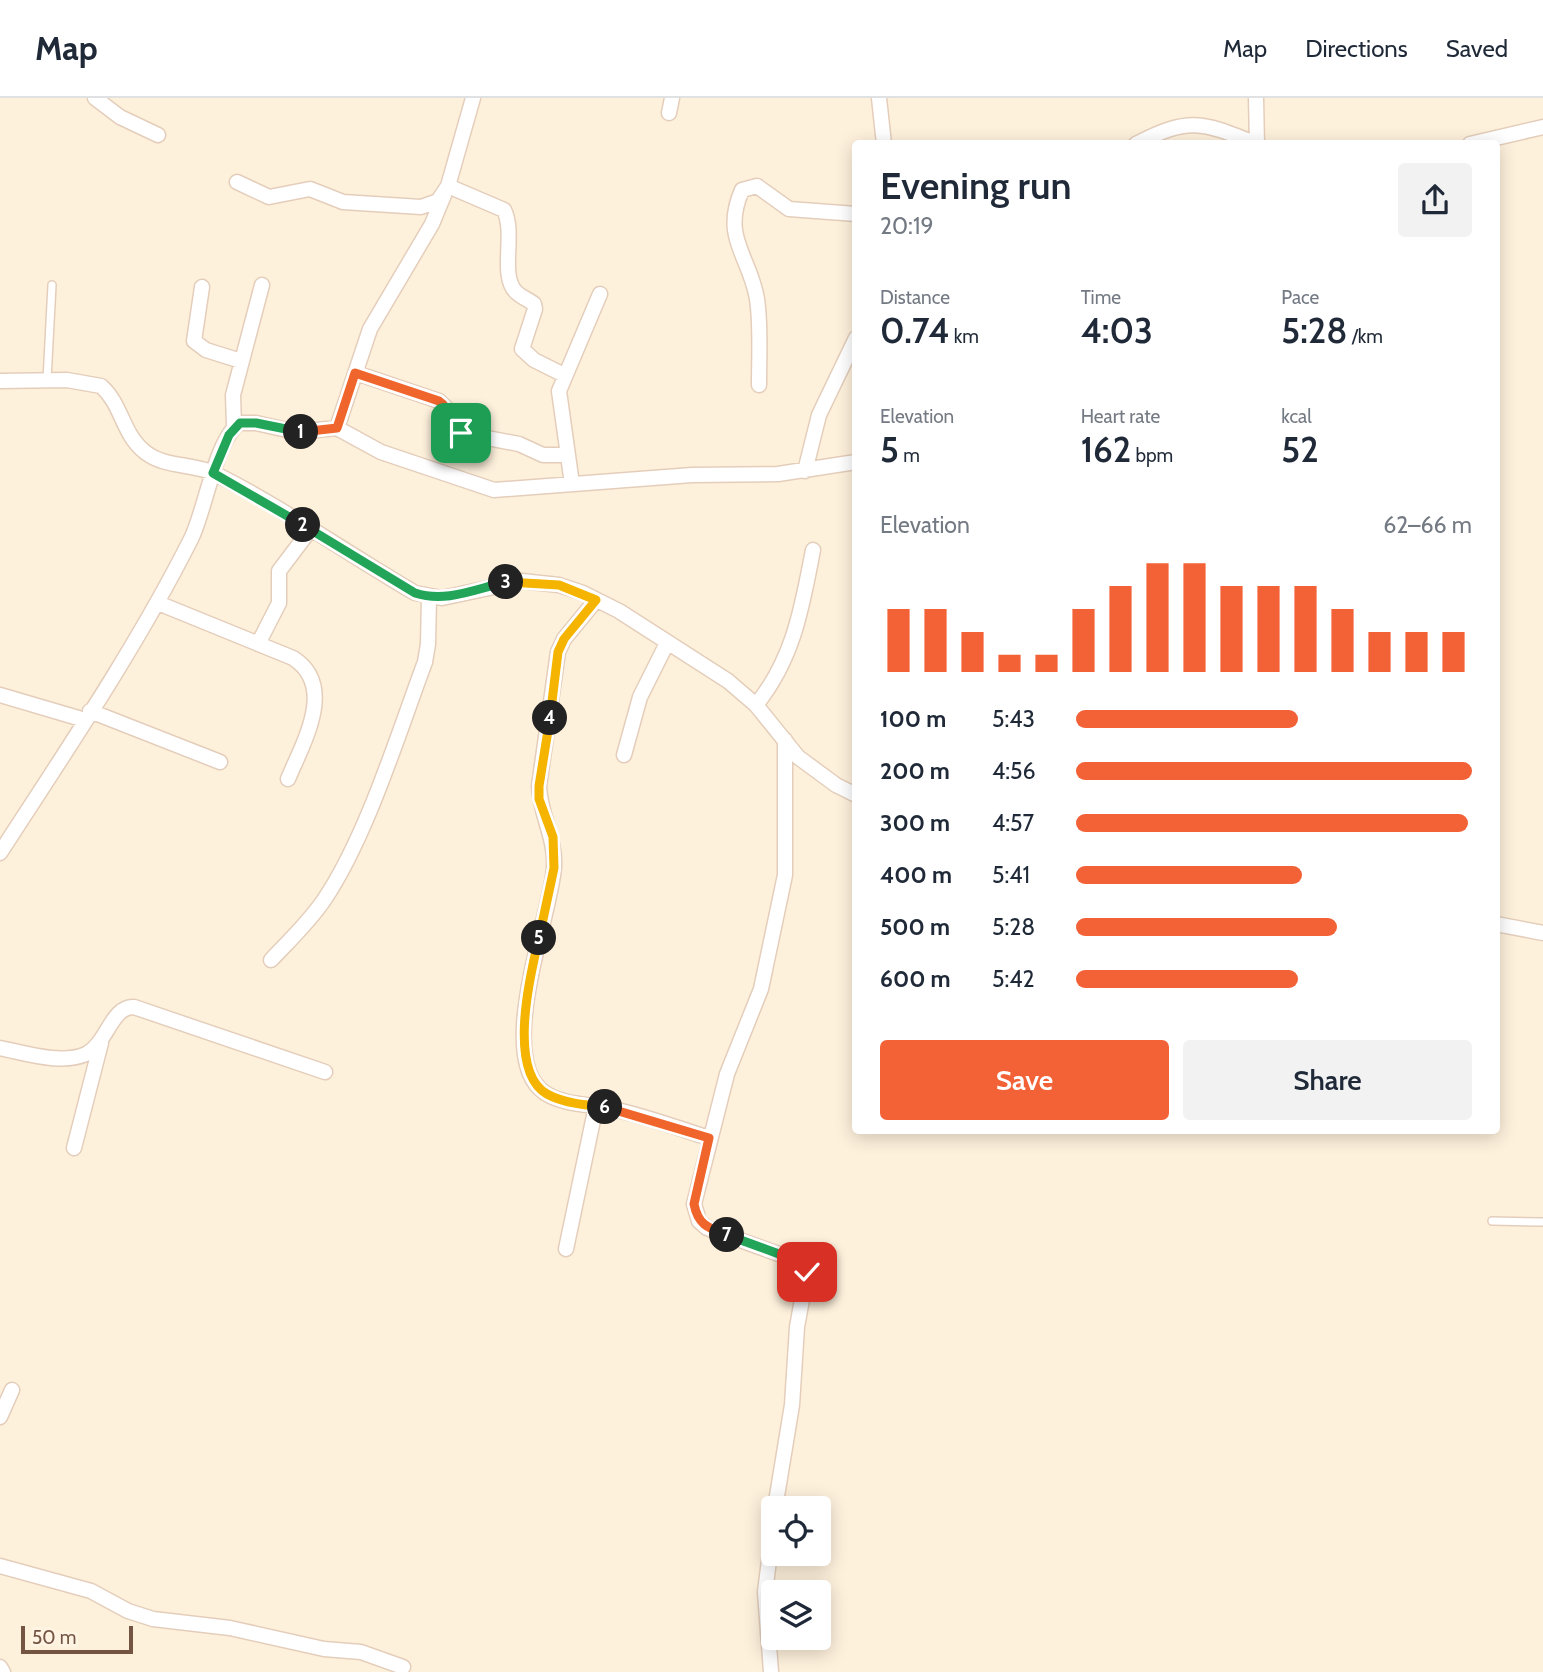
<!DOCTYPE html>
<html lang="en">
<head>
<meta charset="utf-8">
<style>
  body { margin:0; font-family:Cabin,sans-serif; background:#f2f2f3; color:#1f2937; height:100vh; display:flex; flex-direction:column; font-size:26px; white-space:nowrap }
  * { box-sizing:border-box; margin:0 }
  p { font-size:23px; color:#747a83 }
  .icon { flex:none; width:38px; height:38px; fill:none; stroke:currentColor; stroke-width:2; stroke-linecap:round; stroke-linejoin:round }
  .map { position:relative; flex:1; overflow:hidden }
  .drawer { position:absolute; left:852px; top:42px; width:648px; height:994px; display:flex; flex-direction:column; background:#fff; border-radius:7px; box-shadow:0 4px 18px #0003 }
  .drawer>* { flex:none }
  .fabs { position:absolute; left:761px; top:1398px; display:grid; gap:14px }
  .fabs a { display:grid; place-items:center; width:70px; height:70px; border-radius:7px; background:#fff; box-shadow:0 4px 18px #0003; font-size:35px }
  .scale { position:absolute; left:21px; bottom:18px; width:112px; box-sizing:border-box; padding-left:7px; border:4px solid #745543; border-top:0; font-size:19px; line-height:24px; white-space:nowrap; color:#745543; -webkit-text-stroke:5px #fff4e4; paint-order:stroke }
  .pin { position:absolute; display:grid; place-items:center; width:60px; height:60px; color:#fff; margin:-30px; border-radius:14px; box-shadow:0 4px 10px #0006 }
  .km { position:absolute; width:35px; height:35px; margin:-18px; border-radius:50%; background:#222; color:#fff; font-size:19px; line-height:35px; text-align:center }
  .round { display:grid; place-items:center; flex:none; width:74px; height:74px; border-radius:7px; background:#f2f2f3 }
  .summary { display:flex; align-items:center; justify-content:space-between; height:119px; padding:0 28px }
  h1 { font-size:38px; font-weight:600; line-height:52px }
  .stats { display:grid; grid-template-columns:repeat(3,1fr); gap:10px; height:119px; padding:7px 28px }
  .stats div { display:grid; align-content:center }
  .stats b { font-size:35px; font-weight:600 }
  .stats small { font-size:19px; font-weight:400 }
  .stats p { font-size:19px }
  .chart { height:196px; padding:14px 28px }
  .chart p { display:flex; justify-content:space-between }
  .chart svg { width:100%; height:126px; margin-top:7px; stroke:#f36136; stroke-width:6 }
  .button { display:flex; gap:14px; margin-top:auto; padding:14px 28px }
  .button a { flex:1; height:80px; border-radius:7px; background:#f36136; color:#fff; font-size:28px; font-weight:600; line-height:80px; text-align:center }
  .button a+a { background:#f2f2f3; color:#1f2937 }
  ul { padding:0 28px; list-style:none; font-size:23px }
  li { display:grid; grid-template-columns:112px 84px 1fr; align-items:center; height:52px }
  li i { height:18px; border-radius:9px; background:#f36136 }
  header { display:flex; align-items:center; gap:42px; box-sizing:border-box; height:98px; padding:0 35px; background:#fff; border-bottom:2px solid #e0e1e3 }
  header strong { font-size:33px }
  nav { display:flex; gap:38px; margin-inline-start:auto; font-size:24px }
  .map>svg:first-child { display:block }
  .lines { fill:none; stroke-linecap:round; stroke-linejoin:round }
  .service-casing { stroke:#e4cebb; stroke-width:10 }
  .minor-casing { stroke:#e4cebb; stroke-width:17 }
  .service { stroke:#fff; stroke-width:7 }
  .minor { stroke:#fff; stroke-width:14 }
  .split-1-casing { stroke:#fff; stroke-width:14 }
  .split-2-casing { stroke:#fff; stroke-width:14 }
  .split-3-casing { stroke:#fff; stroke-width:14 }
  .split-4-casing { stroke:#fff; stroke-width:14 }
  .split-5-casing { stroke:#fff; stroke-width:14 }
  .split-6-casing { stroke:#fff; stroke-width:14 }
  .split-7-casing { stroke:#fff; stroke-width:14 }
  .split-8-casing { stroke:#fff; stroke-width:14 }
  .split-1 { stroke:#f0652b; stroke-width:9 }
  .split-2 { stroke:#22a559; stroke-width:9 }
  .split-3 { stroke:#22a559; stroke-width:9 }
  .split-4 { stroke:#f5b400; stroke-width:9 }
  .split-5 { stroke:#f5b400; stroke-width:9 }
  .split-6 { stroke:#f5b400; stroke-width:9 }
  .split-7 { stroke:#f0652b; stroke-width:9 }
  .split-8 { stroke:#22a559; stroke-width:9 }
</style>
</head>
<body>
<header>
<strong>Map</strong>
<nav><a>Map</a><a>Directions</a><a>Saved</a></nav>
</header>
<div class="map">
<svg width="1543" height="1574" viewBox="0 0 1543 1574">
  <rect width="100%" height="100%" fill="#fef1dc"/>
  <g class="lines">
    <g class="service-casing">
      <path id="service" d="M47,282L52,187
        M1492,1123L1543,1124"/>
    </g>
    <g class="minor-casing">
      <path id="minor" d="M95,0L120,19L158,37
        M879,0L884,46
        M669,15L672,0
        M1136,46C1190,18 1202,24 1257,46L1256,0
        M1470,46L1543,29
        M237,84L269,99L310,91L343,104L421,109L438,103L448,88L473,0
        M448,88L504,112C516,136 499,177 516,194C521,199 529,202 534,206L535,211L522,251L534,262L564,277
        M202,189L194,243L206,252L241,263
        M356,275L439,303L448,312L451,327L461,335L519,346L543,357H567
        M0,283L67,282L101,288C122,306 122,336 145,354C165,370 193,365 216,376C285,411 348,456 415,495L442,500L522,483L559,487L583,495L619,513L728,583L756,607L798,659L836,687L856,697
        M759,287C759,259 761,228 757,201C750,158 721,140 742,92L757,88L789,111L856,116
        M234,328L233,297L262,187
        M337,330L370,231L432,126L444,97
        M805,373L819,317L856,240
        M572,386L559,293L600,196
        M596,502L564,541L558,554L539,688C540,717 556,740 554,770C550,820 494,961 545,995C565,1008 594,1006 617,1012C648,1019 678,1030 709,1040
        M158,505L293,560C337,588 303,645 288,681
        M258,546L279,505V473L310,432
        M0,597L85,622
        M756,607C794,560 802,509 813,452
        M90,613L220,664
        M624,657L640,599L667,545
        M0,755C66,653 136,550 191,441C205,414 216,339 240,325H256L296,334L337,330L381,354L494,392L692,377L778,376L856,364
        M1496,826L1543,835
        M271,862C289,843 309,824 324,802C367,738 398,636 425,564L428,546L429,500
        M0,950C25,955 62,967 86,956C107,946 111,908 134,909L325,974
        M74,1050L101,945
        M566,1151L596,1008
        M0,1319L12,1292
        M775,1410L792,1307L797,1229L807,1174L798,1163L707,1130L699,1123L694,1106L727,976L761,891L785,777V642
        M0,1468L91,1493L128,1513L153,1521L230,1530L324,1551L361,1554L403,1569
        M0,1569L3,1574
        M771,1574L765,1494L774,1423"/>
    </g>
    <use href="#service" class="service"/>
    <use href="#minor" class="minor"/>
  </g>
  <g class="lines">
    <g class="split-1-casing">
      <path id="split-1" d="M301,334L337,330L355,275L439,303C452,311 447,327 461,335"/>
    </g>
    <g class="split-2-casing">
      <path id="split-2" d="M301,334L256,325H240L229,337L213,375L303,427"/>
    </g>
    <g class="split-3-casing">
      <path id="split-3" d="M303,427L415,495C446,505 475,491 506,484"/>
    </g>
    <g class="split-4-casing">
      <path id="split-4" d="M506,484L559,487L596,502L564,541L558,554L550,620"/>
    </g>
    <g class="split-5-casing">
      <path id="split-5" d="M539,840L554,770L553,739L539,701V688L550,620"/>
    </g>
    <g class="split-6-casing">
      <path id="split-6" d="M539,840C530,877 507,973 547,996C563,1005 586,1007 605,1009"/>
    </g>
    <g class="split-7-casing">
      <path id="split-7" d="M605,1009L709,1040L694,1106C698,1127 708,1130 727,1137"/>
    </g>
    <g class="split-8-casing">
      <path id="split-8" d="M727,1137L798,1163L807,1174"/>
    </g>
    <use href="#split-1" class="split-1"/>
    <use href="#split-2" class="split-2"/>
    <use href="#split-3" class="split-3"/>
    <use href="#split-4" class="split-4"/>
    <use href="#split-5" class="split-5"/>
    <use href="#split-6" class="split-6"/>
    <use href="#split-7" class="split-7"/>
    <use href="#split-8" class="split-8"/>
  </g>
</svg>
<div class="fabs">
<a><svg class="icon" aria-label="locate" viewBox="0 0 24 24"><circle cx="12" cy="12" r="6"/><path d="M12 2v4M12 18v4M2 12h4M18 12h4"/></svg></a>
<a><svg class="icon" aria-label="layers" viewBox="0 0 24 24"><path d="M12 4l9 5-9 5-9-5zM3 14l9 5 9-5"/></svg></a>
</div>
<div class="scale">50 m</div>
<div class="pin" style="left:461px;top:335px;background:#1e9e55"><svg class="icon" aria-label="arrive" viewBox="0 0 24 24"><path d="M6 21V4h12l-3 4 3 4H6"/></svg></div>
<div class="pin" style="left:807px;top:1174px;background:#d93025"><svg class="icon" aria-label="check" viewBox="0 0 24 24"><path d="M5 12l5 5 9-10"/></svg></div>
<b class="km" style="left:301px;top:334px">1</b>
<b class="km" style="left:303px;top:427px">2</b>
<b class="km" style="left:506px;top:484px">3</b>
<b class="km" style="left:550px;top:620px">4</b>
<b class="km" style="left:539px;top:840px">5</b>
<b class="km" style="left:605px;top:1009px">6</b>
<b class="km" style="left:727px;top:1137px">7</b>
<section class="drawer">
<div class="summary"><div><h1>Evening run</h1><p>20:19</p></div><a class="round"><svg class="icon" aria-label="share" viewBox="0 0 24 24"><path d="M12 15V3M7 8l5-5 5 5M5 13v7h14v-7"/></svg></a></div>
<div class="stats">
<div><p>Distance</p><b>0.74<small> km</small></b></div>
<div><p>Time</p><b>4:03</b></div>
<div><p>Pace</p><b>5:28<small> /km</small></b></div>
</div>
<div class="stats">
<div><p>Elevation</p><b>5<small> m</small></b></div>
<div><p>Heart rate</p><b>162<small> bpm</small></b></div>
<div><p>kcal</p><b>52</b></div>
</div>
<div class="chart"><p><span>Elevation</span>62–66 m</p>
<svg viewBox="0 0 160 44" preserveAspectRatio="none"><path d="M5 44V22M15 44V22M25 44V30M35 44V38M45 44V38M55 44V22M65 44V14M75 44V6M85 44V6M95 44V14M105 44V14M115 44V14M125 44V22M135 44V30M145 44V30M155 44V30"/></svg>
</div>
<ul>
<li><b>100 m</b>5:43<i style="width:56%"></i></li>
<li><b>200 m</b>4:56<i style="width:100%"></i></li>
<li><b>300 m</b>4:57<i style="width:99%"></i></li>
<li><b>400 m</b>5:41<i style="width:57%"></i></li>
<li><b>500 m</b>5:28<i style="width:66%"></i></li>
<li><b>600 m</b>5:42<i style="width:56%"></i></li>
</ul>
<div class="button"><a>Save</a><a>Share</a></div>
</section>
</div>
</body>
</html>
